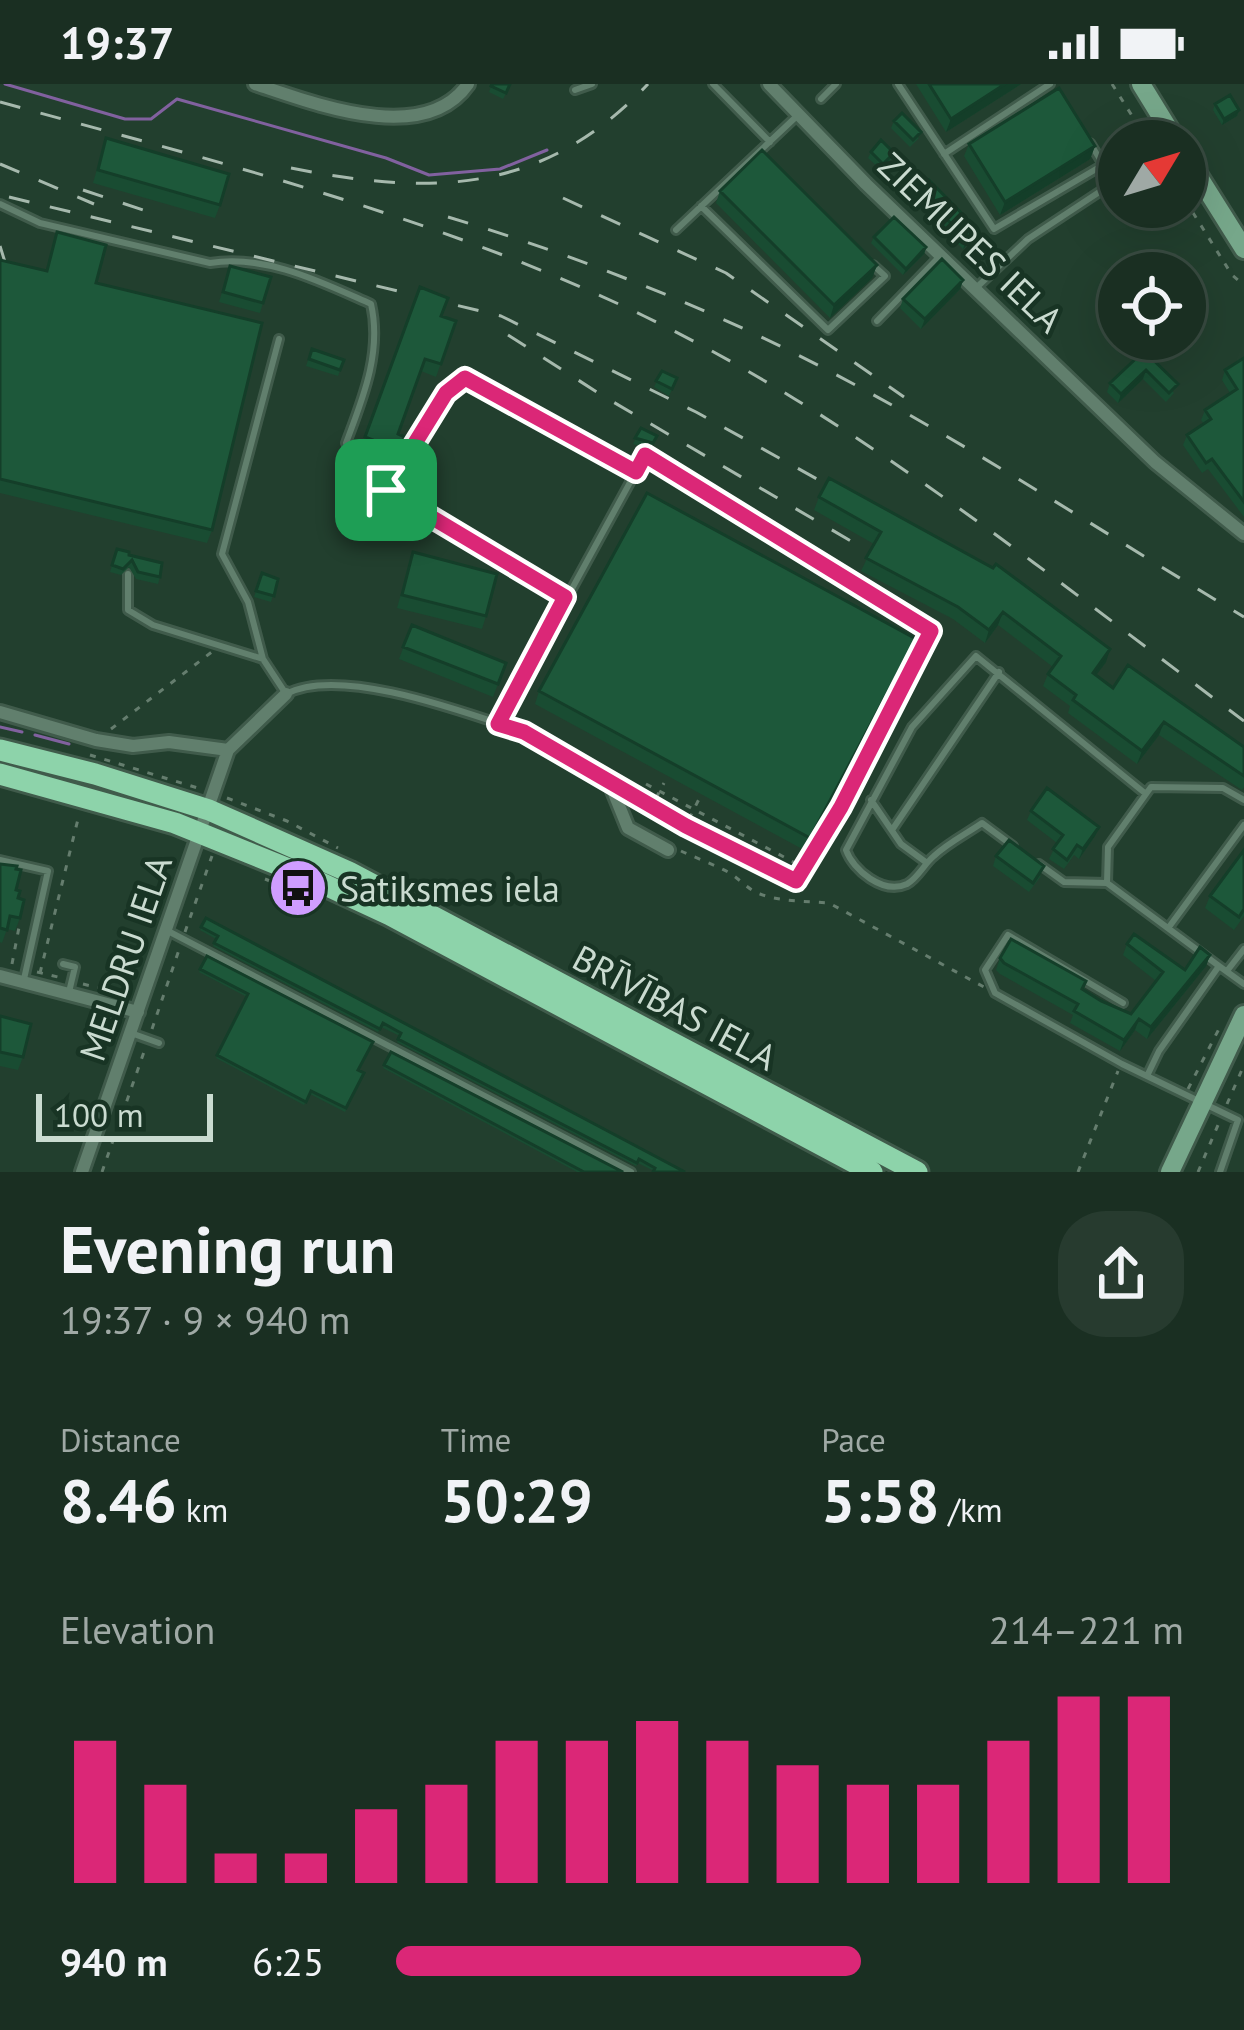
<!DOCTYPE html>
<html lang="en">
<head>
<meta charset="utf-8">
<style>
  body { margin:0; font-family:"PT Sans",sans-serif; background:#273b2f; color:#f1f3f6; height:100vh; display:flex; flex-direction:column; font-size:45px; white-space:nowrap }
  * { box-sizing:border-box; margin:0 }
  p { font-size:39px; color:#9fa9a5 }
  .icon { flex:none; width:66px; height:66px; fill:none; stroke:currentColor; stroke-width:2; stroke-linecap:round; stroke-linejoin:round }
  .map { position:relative; height:1088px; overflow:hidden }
  .side { display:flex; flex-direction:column; background:#1a2f22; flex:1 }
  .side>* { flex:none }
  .needle { width:78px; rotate:52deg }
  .controls { position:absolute; left:1098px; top:36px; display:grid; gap:24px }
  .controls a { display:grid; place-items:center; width:108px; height:108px; border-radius:50%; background:#1a2f22; box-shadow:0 12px 48px #0002,0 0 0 3px #384a40; font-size:60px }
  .scale { position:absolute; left:36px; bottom:30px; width:177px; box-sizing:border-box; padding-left:12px; border:6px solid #cadbd0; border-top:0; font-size:33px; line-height:42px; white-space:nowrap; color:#cadbd0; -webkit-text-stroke:9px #183424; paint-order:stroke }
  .pin { position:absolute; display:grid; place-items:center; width:102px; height:102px; color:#fff; margin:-51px; border-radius:24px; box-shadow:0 6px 18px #0006 }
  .round { display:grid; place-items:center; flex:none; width:126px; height:126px; border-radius:48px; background:#273b2f }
  .head { display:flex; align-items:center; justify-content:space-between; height:204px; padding:0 60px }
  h1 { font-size:66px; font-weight:700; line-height:90px }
  .metrics { display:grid; grid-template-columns:repeat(3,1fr); gap:18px; height:204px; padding:12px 60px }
  .metrics div { display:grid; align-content:center }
  .metrics b { font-size:60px; font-weight:700 }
  .metrics small { font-size:33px; font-weight:400 }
  .metrics p { font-size:33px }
  .chart { height:336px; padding:24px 60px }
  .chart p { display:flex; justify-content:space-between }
  .chart svg { width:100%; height:216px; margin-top:12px; stroke:#db2777; stroke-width:6 }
  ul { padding:0 60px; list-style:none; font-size:39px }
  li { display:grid; grid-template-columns:192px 144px 1fr; align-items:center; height:90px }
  li i { height:30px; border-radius:15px; background:#db2777 }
  .status { display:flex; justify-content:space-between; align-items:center; height:84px; padding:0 60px; background:#1a2f22; direction:ltr }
  .status svg { height:33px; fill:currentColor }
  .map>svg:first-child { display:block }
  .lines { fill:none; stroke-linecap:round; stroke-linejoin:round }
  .stream { stroke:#81619f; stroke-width:3 }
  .service-casing { stroke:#405b4b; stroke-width:12 }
  .minor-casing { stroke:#405b4b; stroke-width:18 }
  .secondary-casing { stroke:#405b4b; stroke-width:24 }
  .trunk-casing { stroke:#405b4b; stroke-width:27 }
  .path { stroke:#657d6e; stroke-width:3; stroke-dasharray:6 9; stroke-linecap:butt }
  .service { stroke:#617f6d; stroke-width:6 }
  .minor { stroke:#617f6d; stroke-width:12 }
  .secondary { stroke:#76a78a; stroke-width:18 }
  .trunk { stroke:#8dd3aa; stroke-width:21 }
  .rail { stroke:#a6b9ad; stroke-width:3; stroke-dasharray:21 21; stroke-linecap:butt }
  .wall { fill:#194c32 }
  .shaded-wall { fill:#143e29 }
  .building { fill:#1d583a; stroke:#143e29; stroke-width:3 }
  .route-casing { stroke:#fff; stroke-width:24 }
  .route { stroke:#db2777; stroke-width:15 }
  .labels { text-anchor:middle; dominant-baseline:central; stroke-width:9; stroke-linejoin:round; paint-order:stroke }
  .street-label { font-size:36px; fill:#cadbd0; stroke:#183424 }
  .poi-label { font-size:36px; fill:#cadbd0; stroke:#183424; text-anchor:start }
</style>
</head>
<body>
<div class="status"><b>19:37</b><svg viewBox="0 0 49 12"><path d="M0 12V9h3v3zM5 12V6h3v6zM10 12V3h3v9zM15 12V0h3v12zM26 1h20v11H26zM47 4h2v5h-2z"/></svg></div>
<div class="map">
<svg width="1244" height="1088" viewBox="0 0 1244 1088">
  <rect width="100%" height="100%" fill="#223f2e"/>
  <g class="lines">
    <path class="stream" d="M5,0L125,35H151L177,15L386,74L429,91L500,85L547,66
      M0,643L22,648
      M35,651L69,660"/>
    <g class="service-casing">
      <path id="service" d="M713,0L770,58
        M898,0L994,145L1103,81
        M575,6L592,0
        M821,15L836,0
        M1090,59L1114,98
        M944,70L1050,0
        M0,120L40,139L210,179C266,170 321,198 371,220C382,268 363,314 346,359L359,390L565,513
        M701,122L828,246L885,192L873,181
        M676,146L798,31
        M976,204L1028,155L1119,95
        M877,237L938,174
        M279,255L222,470L248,518L263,575L286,610C340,581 467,629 524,648L686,742L796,797L841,723L931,547L645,371L498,640
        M386,405L446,309L465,294L636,388
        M128,490V526L153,541L263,575
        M871,716L901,760L927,779
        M892,746L999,588
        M1013,762L982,739C966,750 948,759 934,772C924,780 918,794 907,800C883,811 853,786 846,766L912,643L976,572L1146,710
        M0,776L48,787L24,895
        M1039,780L1064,798L1107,799
        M1169,843L1244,741
        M166,846L631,1088
        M63,880L75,883L69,908
        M1219,882L1107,799L1108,763L1151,703L1223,704L1244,716
        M1227,887L1244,865
        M1123,919L1008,851L985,886L995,909L1122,980L1238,1036L1220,1088
        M131,949L159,959
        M1147,992L1159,967L1219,882L1244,900"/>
    </g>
    <g class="minor-casing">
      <path id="minor" d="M255,0C313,19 424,63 468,0
        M769,0L866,100L1155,378L1244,450
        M0,628L96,656L133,662L169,658L228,666
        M609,697L628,744L668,766
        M0,892L138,928
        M82,1088L228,666L286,610"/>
    </g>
    <g class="secondary-casing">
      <path id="secondary" d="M1141,0L1176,57
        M1185,71L1244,165
        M1170,1088L1244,931"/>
    </g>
    <g class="trunk-casing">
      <path id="trunk" d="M0,666L95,690L209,726L349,788L917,1088
        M0,690L175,739L306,792L390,831L872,1088"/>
    </g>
    <path class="path" d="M1112,0L1148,57
      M1185,116L1232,191L1244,201
      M111,645L213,567
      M90,671L201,705
      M646,700L799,781
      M227,714L287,737L338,764
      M656,714L664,699
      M689,735L699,715
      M681,767C696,774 713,780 728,788C739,794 748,806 760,810C781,818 807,817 829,819L984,903
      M265,795L312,814
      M185,848L212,772
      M12,880L20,838
      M37,888L62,894
      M40,889L79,731
      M83,900L120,909L131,904
      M109,931L116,950
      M152,945L180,863
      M1188,1005L1222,939
      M1227,1020L1244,981
      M102,1088L145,965
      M1078,1088L1118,987
      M1198,1088L1221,1034"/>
    <use href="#service" class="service"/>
    <use href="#minor" class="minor"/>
    <use href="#secondary" class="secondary"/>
    <use href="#trunk" class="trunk"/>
    <path class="rail" d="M0,18C218,78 439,133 644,232C862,338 1051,493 1244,637
      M0,80L94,120
      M291,84C432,112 543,111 648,0
      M83,106L146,127
      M9,113L501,232L696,328L855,416
      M563,114L726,189L904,313
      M448,133C552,164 657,204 755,250C922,329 1085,438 1244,533
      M0,162L9,191
      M508,251L603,312L868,467"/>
  </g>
  <path class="wall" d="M492,0H511L503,15L489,8Z
    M916,0H1021L946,48Z
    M1215,20L1239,26L1237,32L1222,41L1213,26Z
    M894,37L919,54L910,63L891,44Z
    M106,54L220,121L215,134L93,99Z
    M969,60L1095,62L1090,75L1000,131L964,72Z
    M871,68L894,69L891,75L881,86L868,74Z
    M720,107L877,181L872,194L830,234L716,119Z
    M918,107L977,145L974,154L963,165L915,117Z
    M57,148L96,199L212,446L207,459L0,409V176L46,187Z
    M874,153L926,163L924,170L903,191L871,159Z
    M230,182L263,219L260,229L219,218Z
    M963,196L960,205L921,245L900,224L903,215Z
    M420,203L441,232L456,237L436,293L421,287L398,350L405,353L394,379L360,366Z
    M312,265L344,276L338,292L306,282Z
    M1144,267L1174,309L1166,318L1143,295L1118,319L1107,308L1110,299Z
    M1244,274V433L1208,385L1202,389L1183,361L1187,351L1204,340L1201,336L1205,326L1230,309L1222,296L1225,286Z
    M662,287L677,294L669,312L654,303Z
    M641,344L657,352L650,365L633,360Z
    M819,413L1106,578L1096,591L1113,604L1244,663V703L1242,706L1159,651L1137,680L1068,629L1070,622L1043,602L1048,590L1053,583L998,541L985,559L953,535L861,487L874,460L814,426Z
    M117,465L160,493L158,500L136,495L129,483L121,491L110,488Z
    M413,468L486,532L482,545L397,524Z
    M262,489L278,495L271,518L254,513Z
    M412,541L506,579L493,613L399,575Z
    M916,555L912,568L806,767L535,620L539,607Z
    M1031,727L1099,743L1095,752L1079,775L1074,771L1064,785L1049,775L1057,759L1027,736Z
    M1244,766V832L1234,846L1205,824L1210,812Z
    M996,772L1041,792L1029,808L993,782Z
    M0,780L16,806L20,834L15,847L7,845L2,859L0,858Z
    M206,834L685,1088L654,1087L638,1079L636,1082L397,958L400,952L381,943L378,948L213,862L216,855L200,846Z
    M1127,860L1185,886L1210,871L1206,882L1147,955L1135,946L1120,967L1070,939L1073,931L1000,890L996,886L1000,874L1083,905L1101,917L1131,930L1156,897L1123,871Z
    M207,872L358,986L363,992L345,1028L310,1010L304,1021L216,974L247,913L199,888Z
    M0,932L23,973L18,986L0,982Z
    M391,968L623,1088H577L383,984Z"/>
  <path class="shaded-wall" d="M1005,0H1021L946,48L951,35Z
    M1239,26L1237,32L1222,41L1224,35Z
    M1095,62L1090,75L1000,131L1005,118Z
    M977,145L974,154L963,165L967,155Z
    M926,163L924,170L903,191L906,185Z
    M877,181L872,194L830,234L834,221Z
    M963,196L960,205L921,245L925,235Z
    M1146,286L1143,295L1118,319L1121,310Z
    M1003,528L998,541L985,559L989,546Z
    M916,555L912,568L806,767L810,754Z
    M1110,565L1106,578L1088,602L1093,589Z
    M1164,638L1159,651L1137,680L1142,667Z
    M1099,743L1095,752L1079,775L1083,765Z
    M1210,871L1206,882L1147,955L1151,943Z
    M1139,935L1135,946L1120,967L1124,956Z"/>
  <path class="building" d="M492,0H510L506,9L491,2Z
    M929,0H1005L951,35Z
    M1059,4L1095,62L1005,118L969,60Z
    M1230,11L1239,26L1224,35L1215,20Z
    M902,29L921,48L913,56L894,37Z
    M106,54L229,90L220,121L98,86Z
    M881,56L894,69L883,80L871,68Z
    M762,66L877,181L834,221L720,107Z
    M929,96L977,145L967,155L918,107Z
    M894,133L926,163L906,185L874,153Z
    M57,148L106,161L96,199L262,239L212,446L0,395V176L47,187Z
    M942,175L963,196L925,235L903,215Z
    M230,182L271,193L263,219L223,208Z
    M420,203L448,214L441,232L456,237L441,280L425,275L398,350L405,353L398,366L365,353Z
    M312,265L344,276L340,286L309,275Z
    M1144,267L1178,300L1169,309L1146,286L1121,310L1110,299Z
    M1244,274V418L1212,375L1206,379L1187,351L1211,335L1205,326L1237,305L1225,286Z
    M662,287L677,294L672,305L656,297Z
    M641,344L657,352L653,359L635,354Z
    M829,394L993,484L996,480L1110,565L1093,589L1113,604L1128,581L1244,663V692L1164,638L1142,667L1073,616L1076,611L1048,590L1061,572L1003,528L989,546L958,523L866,474L881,448L819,413Z
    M647,409L916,555L810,754L539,607Z
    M117,465L129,468V471L162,479L160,493L138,488L132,476L123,485L112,481Z
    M413,468L497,490L486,532L402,511Z
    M262,489L278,495L274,512L256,507Z
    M412,541L506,579L498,600L403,563Z
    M1047,704L1099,743L1083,765L1077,761L1067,776L1053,765L1063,751L1031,727Z
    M1009,756L1044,782L1033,799L996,772Z
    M1244,766V825L1239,833L1210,812Z
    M0,780L17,782L16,785L21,786L16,806L20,807L18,814L24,816L20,834L10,832L7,846L0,844Z
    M206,834L685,1088H653L655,1084L639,1075L637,1079L398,955L401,949L383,939L380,945L214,859L218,852L201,843Z
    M1134,850L1185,886L1200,863L1210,871L1151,943L1139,935L1124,956L1074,927L1078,920L1004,879L1000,874L1011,855L1086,897L1082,905L1101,917L1131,930L1163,888L1127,860Z
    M207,872L373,958L358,986L364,989L346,1024L311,1007L306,1018L217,971L248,910L200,885Z
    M0,932L31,940L23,973L0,968Z
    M391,968L623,1088H584L384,981Z"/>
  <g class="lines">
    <g class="route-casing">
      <path id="route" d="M465,294L636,388L645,371L931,547L841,723L796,797L686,742L524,648L498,640L565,513L386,406L446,309Z"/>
    </g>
    <use href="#route" class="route"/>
  </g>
  <defs>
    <g id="bus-disc" transform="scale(3)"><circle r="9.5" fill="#cf9dff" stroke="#183424"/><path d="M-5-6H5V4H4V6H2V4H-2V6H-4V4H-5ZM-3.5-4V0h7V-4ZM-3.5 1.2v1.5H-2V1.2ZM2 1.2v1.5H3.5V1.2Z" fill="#111"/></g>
  </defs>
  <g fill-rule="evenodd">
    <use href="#bus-disc" x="298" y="804"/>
  </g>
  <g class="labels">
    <g class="street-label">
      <text transform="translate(971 158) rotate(44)">ZIEMUPES IELA</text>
      <text transform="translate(125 874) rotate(-71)">MELDRU IELA</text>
      <text transform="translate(675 923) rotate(28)">BRĪVĪBAS IELA</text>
    </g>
    <g class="poi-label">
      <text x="340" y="804">Satiksmes iela</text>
    </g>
  </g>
</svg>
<div class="controls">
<a><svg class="needle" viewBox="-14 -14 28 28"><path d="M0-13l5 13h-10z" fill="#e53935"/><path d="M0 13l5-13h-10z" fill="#9fa9a5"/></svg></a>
<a><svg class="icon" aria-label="locate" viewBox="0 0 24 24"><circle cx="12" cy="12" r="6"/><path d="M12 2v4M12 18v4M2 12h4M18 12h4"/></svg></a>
</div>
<div class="scale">100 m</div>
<div class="pin" style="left:386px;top:406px;background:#1e9e55"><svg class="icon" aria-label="arrive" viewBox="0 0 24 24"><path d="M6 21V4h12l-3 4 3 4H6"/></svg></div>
</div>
<section class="side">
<div class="head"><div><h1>Evening run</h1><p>19:37 · 9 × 940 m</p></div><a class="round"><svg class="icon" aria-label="share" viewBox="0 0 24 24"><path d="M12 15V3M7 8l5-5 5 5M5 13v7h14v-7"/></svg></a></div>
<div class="metrics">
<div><p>Distance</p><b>8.46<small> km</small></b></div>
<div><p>Time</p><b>50:29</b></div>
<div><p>Pace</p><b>5:58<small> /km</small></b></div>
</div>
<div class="chart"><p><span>Elevation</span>214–221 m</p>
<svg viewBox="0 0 160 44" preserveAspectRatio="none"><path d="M5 44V15M15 44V24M25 44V38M35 44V38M45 44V29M55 44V24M65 44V15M75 44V15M85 44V11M95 44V15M105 44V20M115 44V24M125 44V24M135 44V15M145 44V6M155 44V6"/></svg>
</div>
<ul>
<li><b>940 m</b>6:25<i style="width:59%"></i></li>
</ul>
</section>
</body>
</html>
